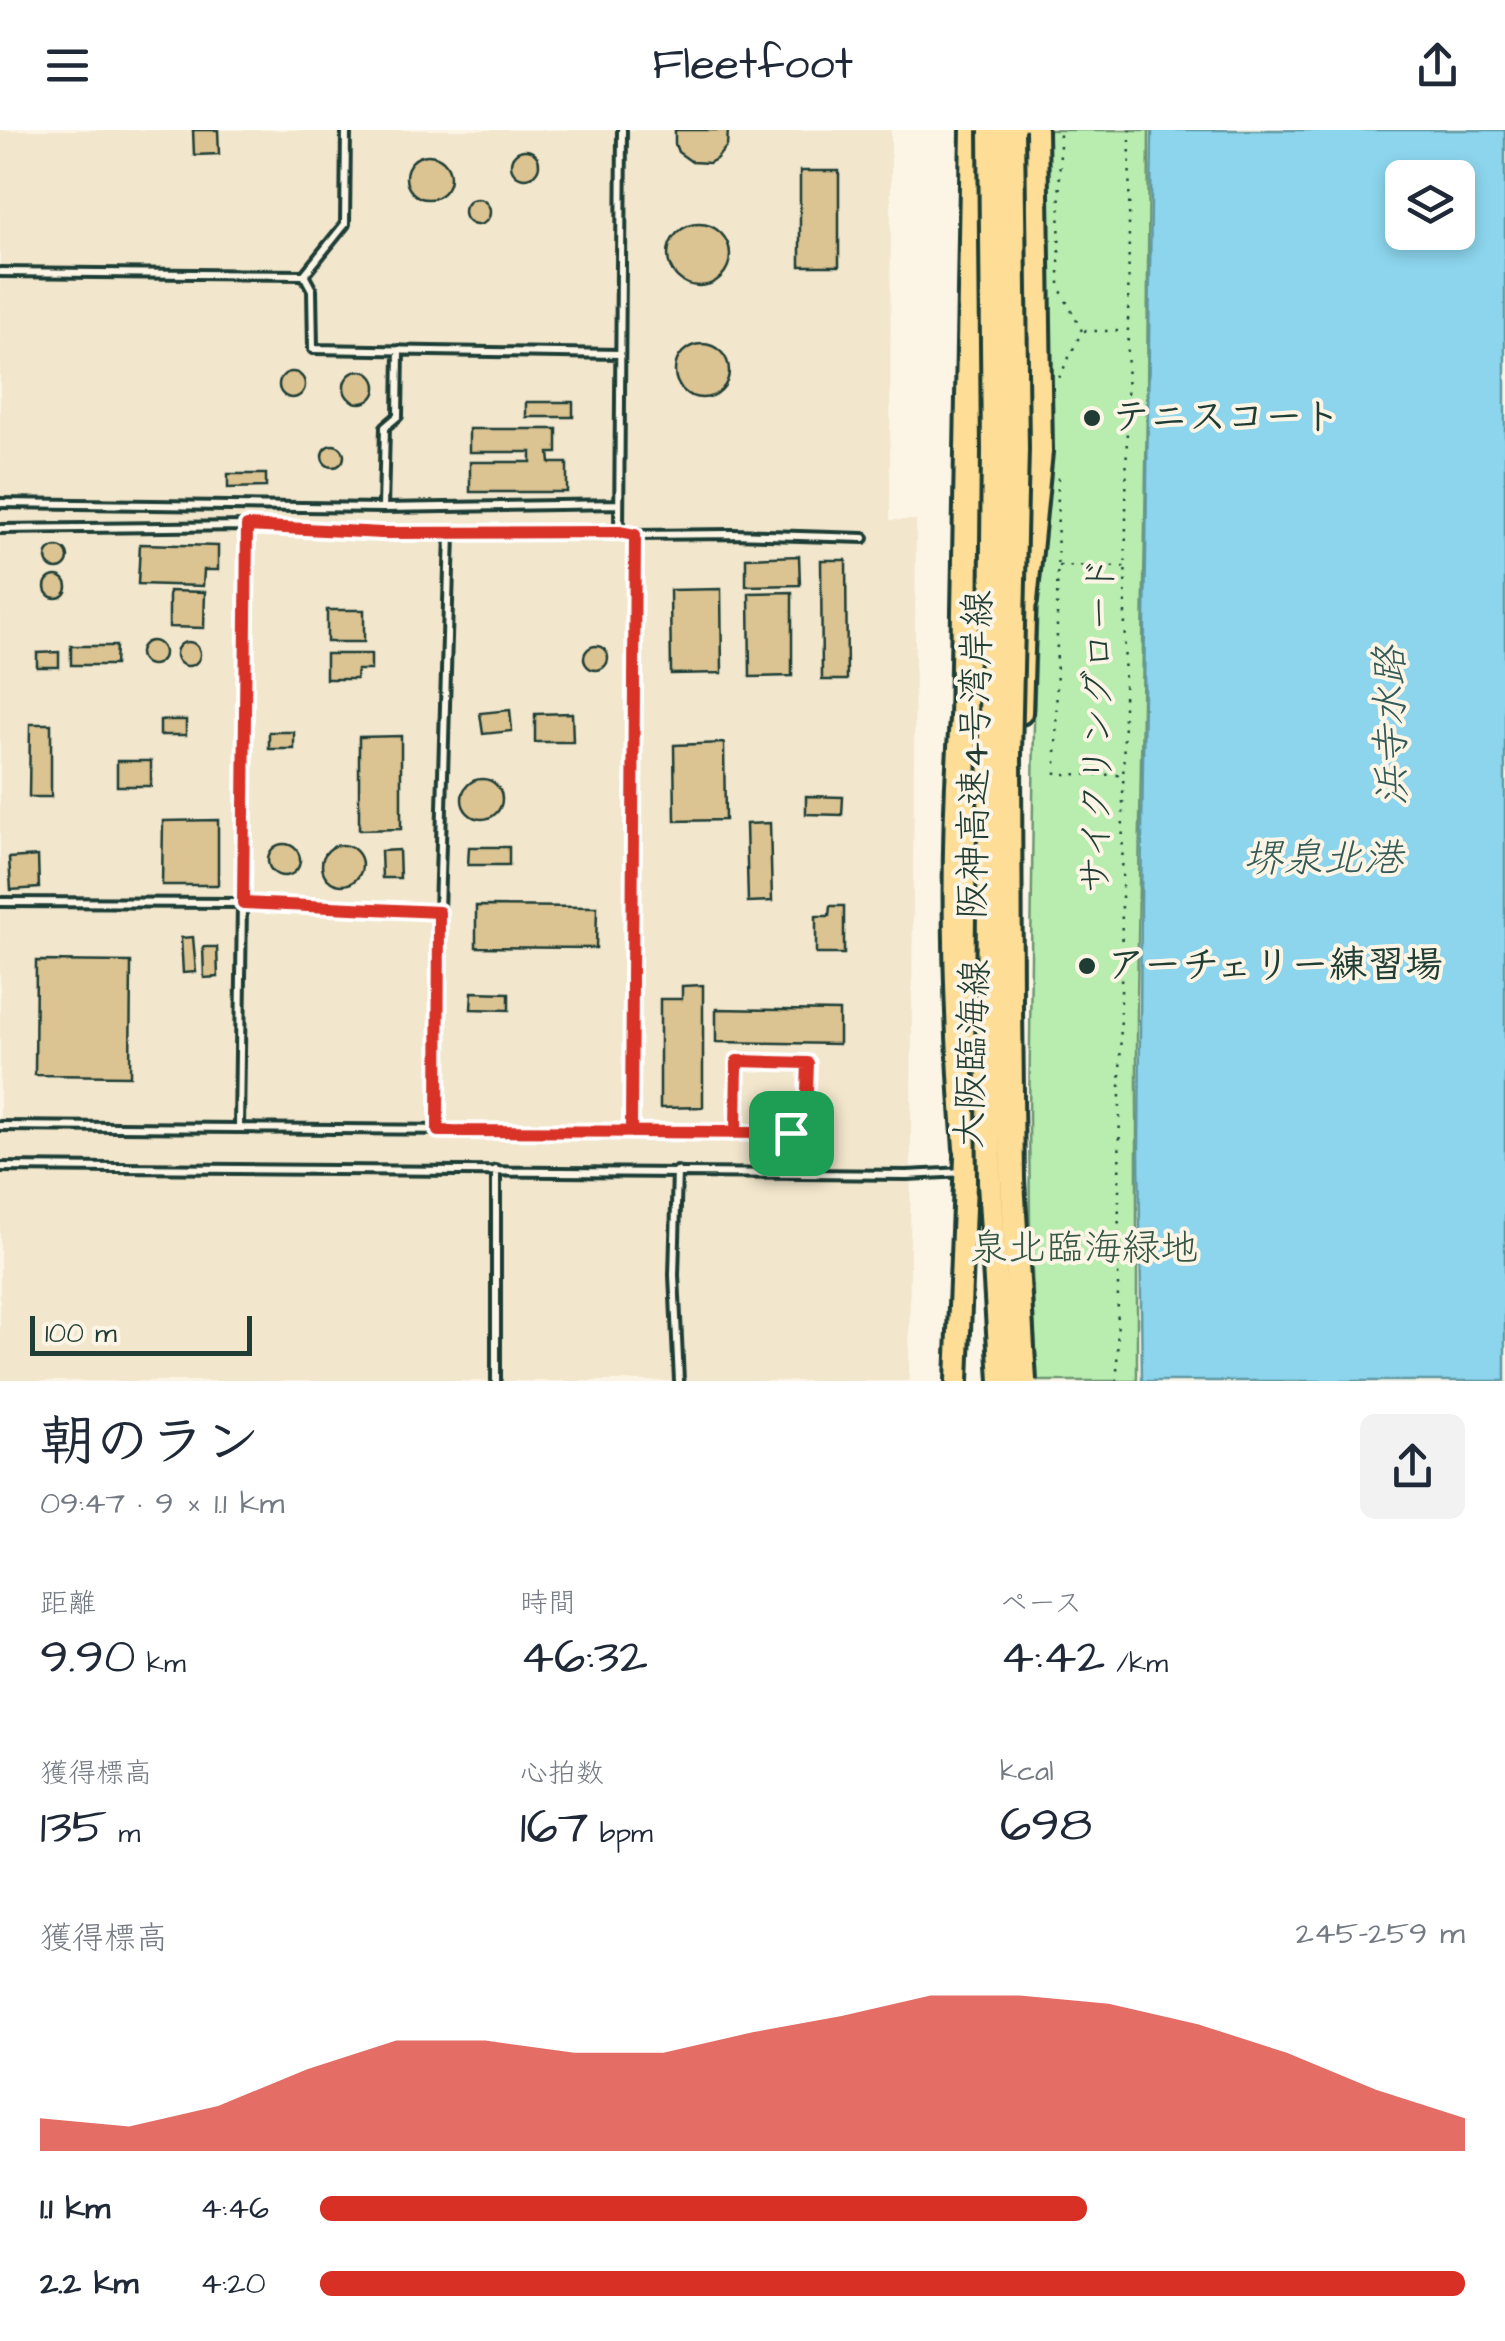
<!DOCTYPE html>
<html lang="ja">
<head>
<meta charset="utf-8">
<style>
  body { margin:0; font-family:"Architects Daughter","Klee One",sans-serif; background:#f2f2f3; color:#1f2937; height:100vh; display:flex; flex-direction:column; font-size:38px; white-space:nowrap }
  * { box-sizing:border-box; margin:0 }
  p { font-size:32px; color:#747a83 }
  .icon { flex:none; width:55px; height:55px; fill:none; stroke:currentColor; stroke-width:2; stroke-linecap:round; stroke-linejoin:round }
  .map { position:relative; height:1251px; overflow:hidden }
  .side { display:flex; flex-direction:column; background:#fff; flex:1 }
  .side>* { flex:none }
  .buttons { position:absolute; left:1385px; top:30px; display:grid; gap:20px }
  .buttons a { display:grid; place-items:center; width:90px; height:90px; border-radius:15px; background:#fff; box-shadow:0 5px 15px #0003; font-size:50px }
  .scale { position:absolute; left:30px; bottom:25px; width:222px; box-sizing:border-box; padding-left:10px; border:5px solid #1f3d34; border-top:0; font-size:28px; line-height:35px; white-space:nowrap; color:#1f3d34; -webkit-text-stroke:8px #fcf5e5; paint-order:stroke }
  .pin { position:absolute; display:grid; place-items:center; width:85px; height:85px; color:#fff; margin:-42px; border-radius:20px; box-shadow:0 5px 15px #0006 }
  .round { display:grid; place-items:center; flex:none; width:105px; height:105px; border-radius:15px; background:#f2f2f3 }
  .head { display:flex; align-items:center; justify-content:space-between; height:170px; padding:0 40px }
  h1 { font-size:55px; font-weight:600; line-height:75px }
  .figures { display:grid; grid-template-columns:repeat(3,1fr); gap:15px; height:170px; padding:10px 40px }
  .figures div { display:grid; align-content:center }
  .figures b { font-size:50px; font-weight:600 }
  .figures small { font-size:28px; font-weight:400 }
  .figures p { font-size:28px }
  .chart { height:280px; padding:20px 40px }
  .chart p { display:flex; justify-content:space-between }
  .chart svg { width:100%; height:180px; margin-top:10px; fill:#d93025; opacity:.7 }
  ul { padding:0 40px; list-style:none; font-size:32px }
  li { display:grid; grid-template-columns:160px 120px 1fr; align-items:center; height:75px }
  li i { height:25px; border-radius:12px; background:#d93025 }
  header { display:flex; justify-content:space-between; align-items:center; height:130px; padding:0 40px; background:#fff; font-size:45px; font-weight:600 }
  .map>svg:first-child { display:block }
  .built { fill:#f2e6cc }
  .green { fill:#b8edaf; stroke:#6c9572; stroke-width:2.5 }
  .water { fill:#8cd5ed; stroke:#6098a3; stroke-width:2.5; fill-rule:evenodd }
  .building { fill:#dcc392; stroke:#1f3d34; stroke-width:2.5 }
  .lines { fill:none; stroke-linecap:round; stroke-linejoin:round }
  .service-casing { stroke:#1f3d34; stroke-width:14 }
  .primary-casing { stroke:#1f3d34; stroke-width:28 }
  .motorway-casing { stroke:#1f3d34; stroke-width:30 }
  .path { stroke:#1f3d34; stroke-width:2.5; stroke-dasharray:2.5 8; stroke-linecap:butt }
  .service { stroke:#fcf5e5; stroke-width:6 }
  .primary { stroke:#fedd96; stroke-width:20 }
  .motorway { stroke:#fedd96; stroke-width:22 }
  .motorway-bridge-casing { stroke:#1f3d34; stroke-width:30; stroke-linecap:butt }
  .motorway-bridge { stroke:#fedd96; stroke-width:22 }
  .route-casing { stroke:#fff; stroke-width:20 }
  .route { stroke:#d93025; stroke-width:12 }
  .poi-dot { fill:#1f3d34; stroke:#fcf5e5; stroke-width:4 }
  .labels { text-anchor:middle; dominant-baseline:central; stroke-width:8; stroke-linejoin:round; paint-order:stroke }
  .poi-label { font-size:38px; font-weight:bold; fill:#1f3d34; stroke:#fcf5e5; text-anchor:start }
  .street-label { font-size:38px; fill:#1f3d34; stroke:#fcf5e5 }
  .park-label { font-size:38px; fill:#365746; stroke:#fcf5e5 }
  .water-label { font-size:40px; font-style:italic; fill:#355b59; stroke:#fcf5e5 }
</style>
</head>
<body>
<header><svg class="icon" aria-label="menu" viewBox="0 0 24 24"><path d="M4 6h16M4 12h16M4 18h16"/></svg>Fleetfoot<svg class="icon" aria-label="share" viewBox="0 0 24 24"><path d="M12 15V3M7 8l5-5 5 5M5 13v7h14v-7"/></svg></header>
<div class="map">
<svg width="1505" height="1251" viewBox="0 0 1505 1251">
  <rect width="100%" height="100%" fill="#fcf5e5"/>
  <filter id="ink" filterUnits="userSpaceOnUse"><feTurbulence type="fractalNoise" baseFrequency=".01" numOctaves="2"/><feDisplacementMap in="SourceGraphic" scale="20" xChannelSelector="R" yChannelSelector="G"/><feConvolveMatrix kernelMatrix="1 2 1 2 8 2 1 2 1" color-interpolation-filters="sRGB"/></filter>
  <g filter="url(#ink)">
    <path class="built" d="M0,0H891L890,390H916L909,1251H0Z"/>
    <path class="green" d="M1044,0H1149L1147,277L1137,870V1251H1037L1030,1097L1029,987L1034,590L1038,464L1050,315Z"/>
    <path class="water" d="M1152,0H1505V1251H1142L1139,1021L1141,772ZM1402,48H1458V102H1402Z"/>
    <path class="building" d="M193,0H218L219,24L194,25Z
      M675,0H728L727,16L716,29L709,33L692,32L678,22L675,14Z
      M511 34a14 14 0 1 1 28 0a14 14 0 1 1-28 0Z
      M406 47a22 22 0 1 1 44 0a22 22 0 1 1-44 0Z
      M800,41H839V136H800Z
      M464 82a13 13 0 1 1 26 0a13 13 0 1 1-26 0Z
      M668 125a31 31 0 1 1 62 0a31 31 0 1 1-62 0Z
      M675 241a27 27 0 1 1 54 0a27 27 0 1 1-54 0Z
      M344 257a16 16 0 1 1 32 0a16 16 0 1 1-32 0Z
      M279 255a13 13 0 1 1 26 0a13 13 0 1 1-26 0Z
      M526,272H573V287H526Z
      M469,299H557V323H549L550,333H567V362H470V332H531V322H469Z
      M322 326a11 11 0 1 1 22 0a11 11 0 1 1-22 0Z
      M228,344H266V357L228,358Z
      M140,414L218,416V440H204L203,456L138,454Z
      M46 428a11 11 0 1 1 22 0a11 11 0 1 1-22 0Z
      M799,426L800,455L746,456V428Z
      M821,430H846L847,550H822Z
      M45 457a11 11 0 1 1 22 0a11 11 0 1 1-22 0Z
      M721,459L722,543L671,544L670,460Z
      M169,461L205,462L204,498L169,497Z
      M792,462V546L750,547L749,463Z
      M327,480H364V512H327Z
      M140 523a12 12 0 1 1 24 0a12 12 0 1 1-24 0Z
      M176 524a12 12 0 1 1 24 0a12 12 0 1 1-24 0Z
      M584 528a12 12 0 1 1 24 0a12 12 0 1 1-24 0Z
      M71,516H116L115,535H71Z
      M59,522V537H37V523Z
      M326,524H371V540H357L356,549H326Z
      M510,580L512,601L483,604L480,583Z
      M572,583L573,612H535V584Z
      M160,590H186V605H160Z
      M30,594H51V667H29Z
      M269,602H294V619H269Z
      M401,606V699L359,700V607Z
      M724,613L725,690L675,691L674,615Z
      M117,631H151V656H117Z
      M462 669a20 20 0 1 1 40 0a20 20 0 1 1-40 0Z
      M806,666L843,667L842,685L806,684Z
      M218,690V755H162L163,691Z
      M770,693L772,771L748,772L746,694Z
      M268 730a16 16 0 1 1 32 0a16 16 0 1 1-32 0Z
      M322 735a20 20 0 1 1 40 0a20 20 0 1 1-40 0Z
      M469,717H509V735H468Z
      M399,720L400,748H382L381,721Z
      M38,726L39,758L11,760L9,728Z
      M476,776L597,777L596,818L476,817Z
      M830,776H844V824H816V786H829Z
      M193,807L196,842L183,843L181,808Z
      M203,817H217L218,847L204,848Z
      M36,831L131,832L130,946L35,945Z
      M703,855V977L660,978V869H682V856Z
      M472,862L509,863V880L471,879Z
      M716,879L839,881V914L716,912Z"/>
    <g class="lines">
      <g class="service-casing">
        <path id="service" d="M0,142L304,145L345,94L346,0
          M304,145L312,160L313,219L620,224
          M0,373L383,378L619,374
          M383,378L385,297L398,286L399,220
          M0,399L247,396L382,403L619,402L635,405L733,404L864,408
          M619,402L622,0
          M0,772L243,773L439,782
          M0,996L791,1003L800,1043
          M239,998L247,396
          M437,1001L439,782L450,404
          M631,1002L635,405
          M736,1002L737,931L808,933L807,990L791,1003
          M0,1037L907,1045L964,1042
          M496,1040V1251
          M677,1041L674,1145L679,1251"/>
      </g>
      <g class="primary-casing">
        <path id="primary" d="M1024,0L1025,128
          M1021,583L1025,457
          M969,924L977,695L980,193
          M957,1251L967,1003"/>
      </g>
      <g class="motorway-casing">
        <path id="motorway" d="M1025,471L1040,322L1035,0
          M966,1018C955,876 951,731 962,589L973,0"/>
      </g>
      <path class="path" d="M1084,201H1126
        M1059,248L1082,201L1059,157L1060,0
        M1059,436L1126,437
        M1056,644L1058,341
        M1064,644L1122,645
        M1117,1251L1130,0"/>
      <use href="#service" class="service"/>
      <use href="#primary" class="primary"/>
      <use href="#motorway" class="motorway"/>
      <g class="motorway-bridge-casing">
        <path id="motorway-bridge" d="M991,0L994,321L988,875L990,1052L1002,1251
          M1012,0L1016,319L1009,625L1010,877L1012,1050L1024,1251"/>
      </g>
      <use href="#motorway-bridge" class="motorway-bridge"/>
    </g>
  </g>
  <g class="lines" filter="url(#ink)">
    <g class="route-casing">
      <path id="route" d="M791,1003L631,1002L635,405L619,402L382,403L247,396L243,773L439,782L438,1001L736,1002L737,931L808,933L806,990L791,1003"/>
    </g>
    <use href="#route" class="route"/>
  </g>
  <g class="poi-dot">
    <circle cx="1092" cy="288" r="10"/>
    <circle cx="1087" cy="836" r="10"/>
  </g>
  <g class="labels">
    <g class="poi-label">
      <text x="1112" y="288">テニスコート</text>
      <text x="1107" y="836">アーチェリー練習場</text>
    </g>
    <g class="street-label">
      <text transform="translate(1099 595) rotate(-89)">サイクリングロード</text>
      <text transform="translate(976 625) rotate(-89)">阪神高速4号湾岸線</text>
      <text transform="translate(973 924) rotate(-88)">大阪臨海線</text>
    </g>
    <g class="park-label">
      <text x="1084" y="1119">泉北臨海緑地</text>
    </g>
    <g class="water-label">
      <text transform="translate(1392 596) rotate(-91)">浜寺水路</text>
      <text x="1323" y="729">堺泉北港</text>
    </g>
  </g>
</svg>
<div class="buttons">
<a><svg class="icon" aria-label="layers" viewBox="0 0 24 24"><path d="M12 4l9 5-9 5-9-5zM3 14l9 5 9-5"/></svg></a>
</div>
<div class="scale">100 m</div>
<div class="pin" style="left:791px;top:1003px;background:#1e9e55"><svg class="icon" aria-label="arrive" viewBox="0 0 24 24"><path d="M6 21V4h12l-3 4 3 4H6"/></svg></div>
</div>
<section class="side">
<div class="head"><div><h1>朝のラン</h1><p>09:47 · 9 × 1.1 km</p></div><a class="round"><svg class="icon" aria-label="share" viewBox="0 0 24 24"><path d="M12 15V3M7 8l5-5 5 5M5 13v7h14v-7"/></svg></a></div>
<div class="figures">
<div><p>距離</p><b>9.90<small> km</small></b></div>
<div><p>時間</p><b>46:32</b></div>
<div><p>ペース</p><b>4:42<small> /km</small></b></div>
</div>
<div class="figures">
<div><p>獲得標高</p><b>135<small> m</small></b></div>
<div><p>心拍数</p><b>167<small> bpm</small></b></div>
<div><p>kcal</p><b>698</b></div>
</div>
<div class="chart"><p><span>獲得標高</span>245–259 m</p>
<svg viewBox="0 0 160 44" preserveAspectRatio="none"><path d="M0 44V36L10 38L20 33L30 24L40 17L50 17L60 20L70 20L80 15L90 11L100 6L110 6L120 8L130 13L140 20L150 29L160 36V44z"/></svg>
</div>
<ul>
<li><b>1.1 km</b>4:46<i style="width:67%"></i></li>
<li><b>2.2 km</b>4:20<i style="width:100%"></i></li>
</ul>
</section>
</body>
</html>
